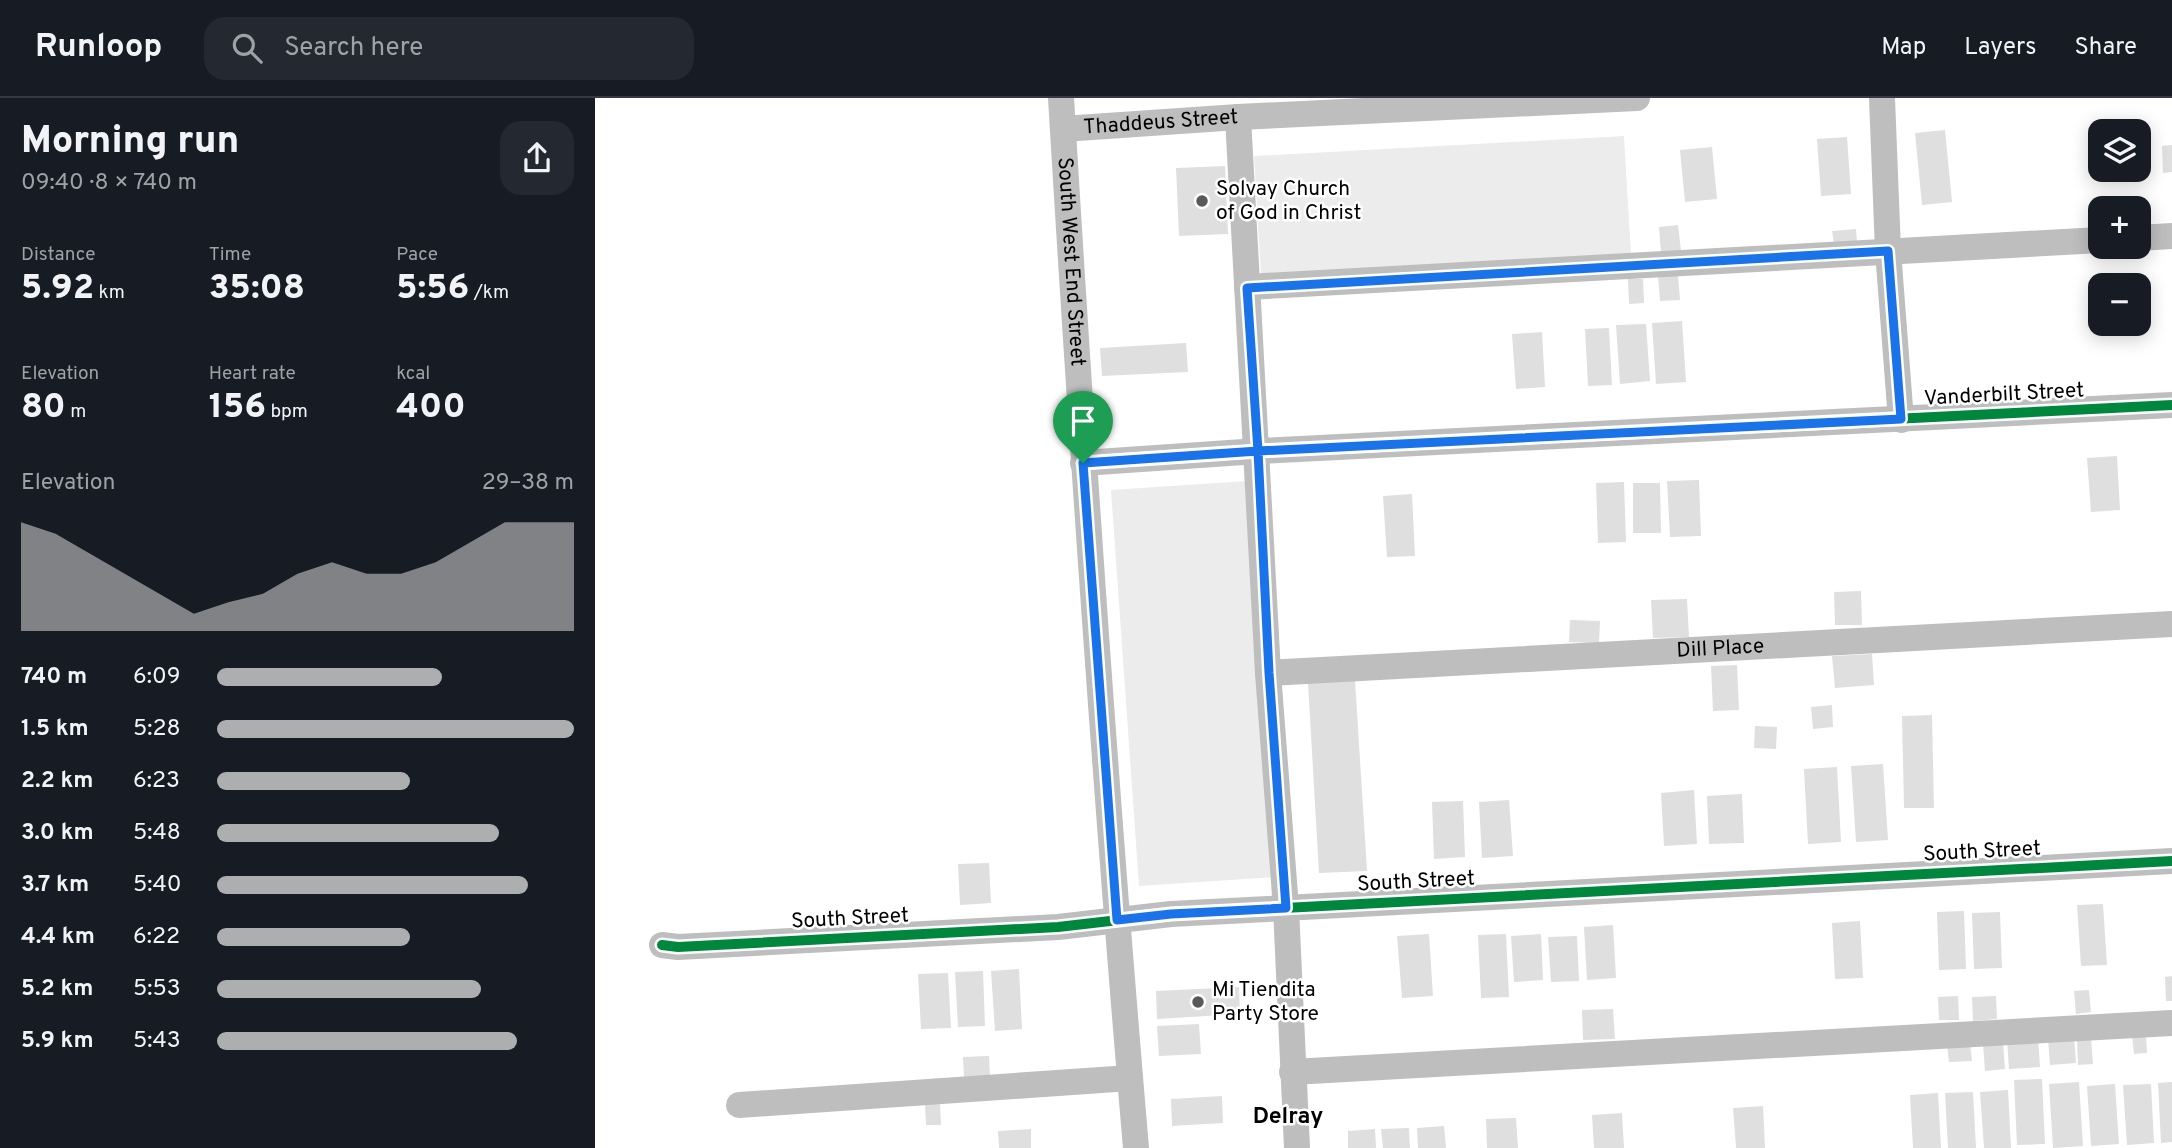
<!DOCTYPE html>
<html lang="en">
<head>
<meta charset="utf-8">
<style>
  body { margin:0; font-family:Overpass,sans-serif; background:#242831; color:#f1f3f6; height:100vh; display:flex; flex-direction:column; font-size:26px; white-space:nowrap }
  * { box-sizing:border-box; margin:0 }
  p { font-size:23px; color:#9ea1a6 }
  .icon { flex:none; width:38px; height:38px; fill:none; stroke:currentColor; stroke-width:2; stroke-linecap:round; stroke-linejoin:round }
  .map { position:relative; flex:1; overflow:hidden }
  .panel { display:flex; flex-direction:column; background:#171b24; width:595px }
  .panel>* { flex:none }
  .tools { position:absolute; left:1493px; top:21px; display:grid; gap:14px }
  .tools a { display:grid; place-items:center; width:63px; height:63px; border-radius:14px; background:#171b24; box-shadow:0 4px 18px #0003; font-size:35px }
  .pin { position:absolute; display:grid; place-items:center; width:60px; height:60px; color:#fff; margin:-72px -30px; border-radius:50% 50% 50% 0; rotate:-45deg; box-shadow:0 0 7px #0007 }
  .pin .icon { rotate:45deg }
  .round { display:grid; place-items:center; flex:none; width:74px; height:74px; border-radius:21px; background:#242831 }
  .summary { display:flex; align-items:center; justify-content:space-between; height:119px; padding:0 21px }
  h1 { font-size:38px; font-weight:800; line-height:52px }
  .metrics { display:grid; grid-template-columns:repeat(3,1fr); gap:10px; height:119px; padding:7px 21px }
  .metrics div { display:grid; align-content:center }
  .metrics b { font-size:35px; font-weight:800 }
  .metrics small { font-size:19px; font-weight:400 }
  .metrics p { font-size:19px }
  .chart { height:196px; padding:14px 21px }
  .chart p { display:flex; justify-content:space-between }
  .chart svg { width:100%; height:126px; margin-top:7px; fill:#adaeaf; opacity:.7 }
  ul { padding:0 21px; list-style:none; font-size:23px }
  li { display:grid; grid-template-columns:112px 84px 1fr; align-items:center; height:52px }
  li i { height:18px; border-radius:9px; background:#adaeaf }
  header { display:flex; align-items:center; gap:42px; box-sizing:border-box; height:98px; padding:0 35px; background:#171b24; border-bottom:2px solid #363941 }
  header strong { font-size:33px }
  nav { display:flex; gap:38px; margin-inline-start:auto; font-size:24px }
  .search { width:490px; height:63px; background:#242831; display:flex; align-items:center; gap:18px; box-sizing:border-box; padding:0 24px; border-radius:21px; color:#9ea1a6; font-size:26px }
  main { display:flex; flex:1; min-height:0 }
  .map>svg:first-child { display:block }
  .green { fill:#ececec }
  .building { fill:#dfdfdf }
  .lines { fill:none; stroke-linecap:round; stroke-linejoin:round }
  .minor { stroke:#bebebe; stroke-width:26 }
  .cycleway-casing { stroke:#fff; stroke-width:15 }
  .cycleway { stroke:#00873e; stroke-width:10 }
  .route-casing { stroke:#fff; stroke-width:14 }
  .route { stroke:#1a73e8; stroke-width:9 }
  .poi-dot { fill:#595959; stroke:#fff; stroke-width:2.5 }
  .labels { text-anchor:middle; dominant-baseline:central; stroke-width:5; stroke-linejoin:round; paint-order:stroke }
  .street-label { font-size:21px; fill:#000; stroke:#fff }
  .poi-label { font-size:21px; fill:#000; stroke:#fff; text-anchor:start }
  .neighbourhood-label { font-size:23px; font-weight:bold; fill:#000; stroke:#fff }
</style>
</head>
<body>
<header>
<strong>Runloop</strong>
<div class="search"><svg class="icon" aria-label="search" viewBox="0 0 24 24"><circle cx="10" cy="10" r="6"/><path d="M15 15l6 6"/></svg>Search here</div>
<nav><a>Map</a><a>Layers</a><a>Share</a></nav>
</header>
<main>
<section class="panel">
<div class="summary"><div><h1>Morning run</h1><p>09:40 · 8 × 740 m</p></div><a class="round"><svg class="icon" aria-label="share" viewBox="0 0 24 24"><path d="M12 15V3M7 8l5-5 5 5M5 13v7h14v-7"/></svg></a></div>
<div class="metrics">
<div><p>Distance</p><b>5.92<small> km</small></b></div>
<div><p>Time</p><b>35:08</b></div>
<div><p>Pace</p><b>5:56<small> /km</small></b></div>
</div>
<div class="metrics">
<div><p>Elevation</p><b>80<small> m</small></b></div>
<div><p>Heart rate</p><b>156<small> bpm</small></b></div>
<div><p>kcal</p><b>400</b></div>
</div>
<div class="chart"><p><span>Elevation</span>29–38 m</p>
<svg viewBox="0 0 160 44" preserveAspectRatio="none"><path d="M0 44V6L10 10L20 17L30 24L40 31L50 38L60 34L70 31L80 24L90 20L100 24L110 24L120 20L130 13L140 6L150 6L160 6V44z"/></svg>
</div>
<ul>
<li><b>740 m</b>6:09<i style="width:63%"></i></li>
<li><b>1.5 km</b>5:28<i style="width:100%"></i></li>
<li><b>2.2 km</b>6:23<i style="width:54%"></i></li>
<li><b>3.0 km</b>5:48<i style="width:79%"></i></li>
<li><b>3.7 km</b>5:40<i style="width:87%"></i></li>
<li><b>4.4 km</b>6:22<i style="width:54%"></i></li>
<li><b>5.2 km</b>5:53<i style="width:74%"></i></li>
<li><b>5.9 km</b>5:43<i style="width:84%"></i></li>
</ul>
</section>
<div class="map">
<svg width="1577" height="1050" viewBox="0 0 1577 1050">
  <rect width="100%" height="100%" fill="#fff"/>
  <path class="green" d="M1029,38L1036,157L666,177L659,58Z
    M652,383L680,779L544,788L516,392Z"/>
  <path class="building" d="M1350,32L1357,104L1327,107L1320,35Z
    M1252,39L1256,96L1226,98L1222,41Z
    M1577,47V74L1568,75L1567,48Z
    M1117,49L1122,101L1090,104L1085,52Z
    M630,68L633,136L584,138L581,70Z
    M1083,127L1086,153L1066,155L1064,129Z
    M1261,131L1262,144L1239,146L1237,133Z
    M1083,177L1085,202L1065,203L1063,178Z
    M1033,181H1048L1049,205L1034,206Z
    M1087,223L1091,284L1061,286L1057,225Z
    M1051,226L1055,283L1025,286L1021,227Z
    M1014,230L1017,287L993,288L990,231Z
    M947,234L950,289L921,291L917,236Z
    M591,245L593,274L507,278L505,250Z
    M1522,358L1525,412L1496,414L1492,360Z
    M1104,382L1106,438L1075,439L1072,383Z
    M1029,384L1031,444L1003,445L1001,385Z
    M1038,385H1065L1066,435H1038Z
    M817,396L820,458L792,459L788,398Z
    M1266,493L1267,527H1240L1239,494Z
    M1092,501L1094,539L1058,540L1056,502Z
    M975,522L1005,523L1004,545L974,544Z
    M1277,556L1279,587L1240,590L1237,558Z
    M1142,567L1144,612L1118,613L1116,568Z
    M760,582L772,773L724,775L713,585Z
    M1237,607L1238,629L1218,631L1216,609Z
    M1337,617L1339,710H1309L1307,618Z
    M1160,628L1182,629L1181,651L1159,650Z
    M1288,666L1293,742L1261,744L1256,668Z
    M1242,669L1246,744L1213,746L1209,671Z
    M1099,692L1102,746L1069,748L1066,695Z
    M1147,696L1149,745L1114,746L1112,698Z
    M914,702L918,758L887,760L884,704Z
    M868,703L870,759L839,761L837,704Z
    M394,765L396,805L365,807L363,766Z
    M1508,806L1512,867L1486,868L1482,807Z
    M1369,813L1371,871L1344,872L1342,814Z
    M1405,814L1407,870L1379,871L1377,815Z
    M1265,823L1268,880L1240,881L1237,825Z
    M1018,827L1021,880L992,882L989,829Z
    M834,836L838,898L807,900L802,838Z
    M911,836L914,899L886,900L883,837Z
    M946,836L948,882L919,884L916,838Z
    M982,838L984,883L956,884L953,839Z
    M424,871L427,931L400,933L396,873Z
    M388,873L390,928L363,929L360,874Z
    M353,875L356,930L326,931L323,876Z
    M1577,878V903H1571L1570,879Z
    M644,889L645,916L562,921L561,893Z
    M1494,892L1496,914L1481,916L1479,893Z
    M1363,898L1364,922H1344L1343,899Z
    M1401,898L1402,921L1378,923L1377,899Z
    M1018,911L1020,941L988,942L987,912Z
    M604,926L606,956L564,958L562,928Z
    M1551,936L1552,955L1539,956L1537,937Z
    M1479,938L1481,965L1455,967L1453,940Z
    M1443,940L1445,969L1414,971L1412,942Z
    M1496,940L1498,966L1483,967L1482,941Z
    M1408,945L1410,971L1390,973L1388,946Z
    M1375,946L1377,963L1354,964L1352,947Z
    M394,958L395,980L369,981L368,959Z
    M1447,981L1450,1046L1422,1047L1419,982Z
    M1484,984L1488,1048L1458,1050L1454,986Z
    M1577,984V1044L1566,1045L1563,985Z
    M1520,986L1524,1046L1496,1048L1492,988Z
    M1556,986L1559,1045L1532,1047L1528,987Z
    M1413,992L1416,1050H1389L1385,994Z
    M1378,994L1381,1050H1353L1350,995Z
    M1343,995L1346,1050H1318L1315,997Z
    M627,998L628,1025L577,1028L576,1001Z
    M345,1005L346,1027H331L330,1006Z
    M1168,1008L1170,1050H1141L1138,1010Z
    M1027,1015L1029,1050H999L997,1017Z
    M921,1020L923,1050H892L891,1021Z
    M849,1028L851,1050H823L822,1030Z
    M814,1030L815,1050H788L786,1031Z
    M436,1031V1050H404L403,1033Z
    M780,1031L781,1050H753V1033Z"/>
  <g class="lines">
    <g class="minor">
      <path id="s1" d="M466,0C487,350 511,700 541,1050"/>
      <path d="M1287,0L1293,153L1306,322"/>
      <path d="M643,19L673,575L691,810L702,1050"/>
      <path id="s2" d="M468,31L643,19L1042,0"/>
      <path d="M1544,140L1577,138"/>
      <path d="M652,189L1505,142"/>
      <path d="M488,365L663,353L1577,307"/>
      <path id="s3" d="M673,575L1577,526"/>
      <path d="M67,847L83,849L463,829L576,816L1577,763"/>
      <path d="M697,974L1577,925"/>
      <path d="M144,1007L535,980"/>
    </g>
    <g class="cycleway-casing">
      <path id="cycleway" d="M488,365L663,353L1577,307
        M67,847L83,849L463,829L576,816L1577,763"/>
    </g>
    <use href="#cycleway" class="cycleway"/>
  </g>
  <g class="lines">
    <g class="route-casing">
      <path id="route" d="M488,365L522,822L576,816L691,810L674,575L663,353L1306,321L1293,153L652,190L663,353L488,365"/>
    </g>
    <use href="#route" class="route"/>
  </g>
  <g class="poi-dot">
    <circle cx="607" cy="103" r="7"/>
    <circle cx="603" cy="904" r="7"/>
  </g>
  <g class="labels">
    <g class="street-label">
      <text stroke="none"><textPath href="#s2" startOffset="98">Thaddeus Street</textPath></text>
      <text stroke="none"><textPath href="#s1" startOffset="164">South West End Street</textPath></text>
      <text transform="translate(1409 297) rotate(-3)">Vanderbilt Street</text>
      <text stroke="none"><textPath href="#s3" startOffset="453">Dill Place</textPath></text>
      <text transform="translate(1387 754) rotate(-3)">South Street</text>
      <text transform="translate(821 784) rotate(-3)">South Street</text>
      <text transform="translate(255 821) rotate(-3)">South Street</text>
    </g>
    <g class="poi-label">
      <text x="621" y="91">Solvay Church<tspan x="621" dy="24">of God in Christ</tspan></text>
      <text x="617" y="892">Mi Tiendita<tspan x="617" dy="24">Party Store</tspan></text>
    </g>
    <g class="neighbourhood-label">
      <text x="693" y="1019">Delray</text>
    </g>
  </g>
</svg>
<div class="tools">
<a><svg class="icon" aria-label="layers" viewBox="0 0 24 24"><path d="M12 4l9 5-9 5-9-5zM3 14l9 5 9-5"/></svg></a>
<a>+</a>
<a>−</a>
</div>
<div class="pin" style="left:488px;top:365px;background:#1e9e55"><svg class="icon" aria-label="arrive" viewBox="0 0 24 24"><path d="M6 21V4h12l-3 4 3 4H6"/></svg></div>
</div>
</main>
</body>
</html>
